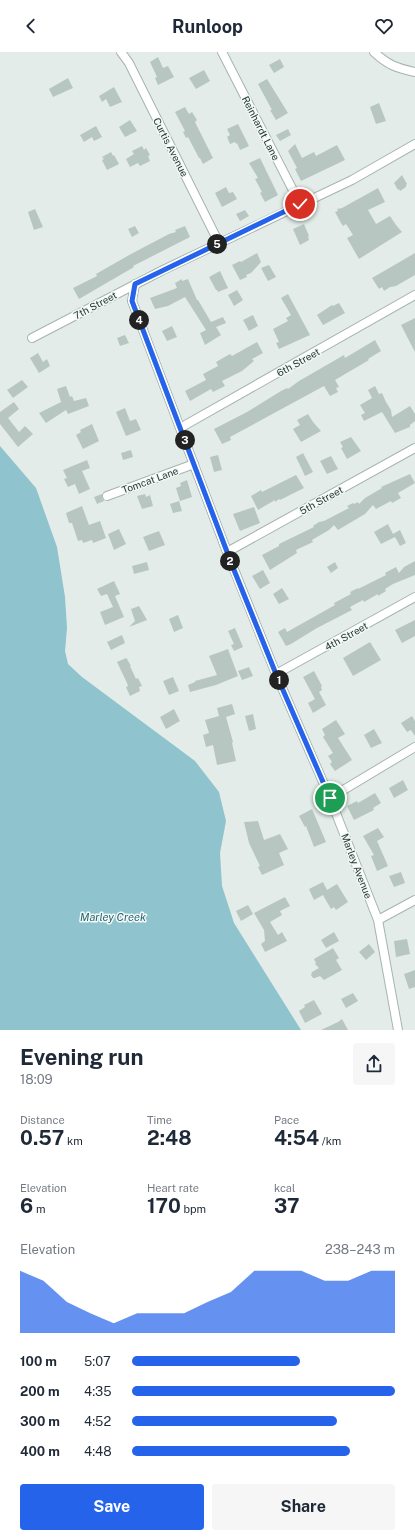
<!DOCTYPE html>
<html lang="en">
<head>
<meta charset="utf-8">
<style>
  body { margin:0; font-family:"Public Sans",sans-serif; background:#f6f6f7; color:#1f2937; height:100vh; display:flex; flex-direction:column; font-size:15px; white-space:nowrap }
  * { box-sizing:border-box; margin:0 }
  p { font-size:13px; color:#747a83 }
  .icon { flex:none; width:22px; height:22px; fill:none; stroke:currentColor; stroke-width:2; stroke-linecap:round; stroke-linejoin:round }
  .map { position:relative; height:978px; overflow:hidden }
  .drawer { display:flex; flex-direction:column; background:#fff; flex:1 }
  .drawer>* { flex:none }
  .pin { position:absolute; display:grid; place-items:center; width:34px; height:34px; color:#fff; margin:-17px; border:2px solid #fff; border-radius:50%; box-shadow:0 1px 4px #0007 }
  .km { position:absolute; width:20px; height:20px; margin:-10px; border-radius:50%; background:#222; color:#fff; font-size:11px; line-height:20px; text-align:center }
  .round { display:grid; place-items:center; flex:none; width:42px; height:42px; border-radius:4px; background:#f6f6f7 }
  .overview { display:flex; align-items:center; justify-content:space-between; height:68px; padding:0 20px }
  h1 { font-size:22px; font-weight:700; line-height:30px }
  .figures { display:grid; grid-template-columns:repeat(3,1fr); gap:6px; height:68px; padding:4px 20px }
  .figures div { display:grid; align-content:center }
  .figures b { font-size:20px; font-weight:700 }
  .figures small { font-size:11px; font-weight:400 }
  .figures p { font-size:11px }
  .chart { height:112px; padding:8px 20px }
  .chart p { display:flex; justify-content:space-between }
  .chart svg { width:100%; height:72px; margin-top:4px; fill:#2563eb; opacity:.7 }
  .button { display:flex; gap:8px; margin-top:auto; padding:8px 20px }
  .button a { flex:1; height:46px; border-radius:4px; background:#2563eb; color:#fff; font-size:16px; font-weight:700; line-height:46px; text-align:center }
  .button a+a { background:#f6f6f7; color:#1f2937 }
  ul { padding:0 20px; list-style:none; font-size:13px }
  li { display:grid; grid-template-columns:64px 48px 1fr; align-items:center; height:30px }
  li i { height:10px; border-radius:5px; background:#2563eb }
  header { display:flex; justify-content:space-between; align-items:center; height:52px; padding:0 20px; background:#fff; font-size:18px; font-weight:700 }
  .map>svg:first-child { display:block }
  .water { fill:#8fc3cd }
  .building { fill:#b8c6c1 }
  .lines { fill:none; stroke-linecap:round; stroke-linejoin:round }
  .minor-casing { stroke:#a6b4af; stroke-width:10 }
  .minor { stroke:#fff; stroke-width:8 }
  .route-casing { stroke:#fff; stroke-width:8 }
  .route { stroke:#2563eb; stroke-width:5 }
  .labels { text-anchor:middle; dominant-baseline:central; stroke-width:3; stroke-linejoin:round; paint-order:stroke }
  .street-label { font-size:10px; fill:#243c35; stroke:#f3f8f6 }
  .water-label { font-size:11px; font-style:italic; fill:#226673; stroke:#f3f8f6 }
</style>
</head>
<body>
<header><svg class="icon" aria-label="back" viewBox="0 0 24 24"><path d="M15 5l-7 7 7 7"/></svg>Runloop<svg class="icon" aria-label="heart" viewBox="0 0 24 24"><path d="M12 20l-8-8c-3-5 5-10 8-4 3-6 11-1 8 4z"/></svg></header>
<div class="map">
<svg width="415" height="978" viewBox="0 0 415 978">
  <rect width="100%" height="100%" fill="#e3ece8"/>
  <path class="water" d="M0,394L36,436L57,495L65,545L67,576L65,599L68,612L82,625L195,709L219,740L226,769L220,801L222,834L234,871L301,978H0Z"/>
  <path class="building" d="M158,5L163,16L168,14L174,25L158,33L155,26L157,25L150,10Z
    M280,7L284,15L274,21L269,13Z
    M204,18L210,29L196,37L189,26Z
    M68,26L73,36L53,45L49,37Z
    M267,27L288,61L276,68L270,58H272L258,32Z
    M114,35L122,50L110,55L106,47L102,50L99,44Z
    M379,51L386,69L376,72L370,55Z
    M185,55L189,62L192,60L197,68L195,70L213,106L203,112L200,106H199L188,85L186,86L183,80L185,79L175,60Z
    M130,68L137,79L125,85L119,75Z
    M238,72L249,94L240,98L237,91L236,92L235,90L230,92L227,85L230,83L227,77Z
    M96,74L102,85L94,89L92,85L84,90L80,83Z
    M288,77L291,83L280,89L276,83Z
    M295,92L302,106L314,100L316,104L337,93L345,108L301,129L295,117L297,116L288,99Z
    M142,94L144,98L146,96L150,103L148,104L150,109L140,114L138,111L130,115L126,107L134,102L132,99Z
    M111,100L113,104L114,103L119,112L107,118L102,108L104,107L102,105Z
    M260,106L278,143L265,150L260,141L262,140L255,127L258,126L249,111Z
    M402,123L407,132L406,133V135L400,139L399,137L398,138L394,131Z
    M226,135L229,141L233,140L237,147L222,155L215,141Z
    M378,136L385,150L368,158L376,172L390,164L396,173L402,180L359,207L347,186L353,183L346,172L343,174L341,171L335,160L338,159L337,157L342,156Z
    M35,157L43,175L34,178L28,160Z
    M245,158L249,164L240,169L236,162Z
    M304,172L309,184H308L309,188L300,193L293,177Z
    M135,174L139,181L132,185L128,177Z
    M185,174L190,185L133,214L134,215L122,222L79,247L73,236L97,224L96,222L131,202L169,182L176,180L175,178Z
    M257,201L261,210L251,221L246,223L247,225L240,228L232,213L240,209L241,210Z
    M415,201V223L396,234L390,235L384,239L382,235L379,237L372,226Z
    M269,213L276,225L268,229L261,216Z
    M220,219L228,236L218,240L217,238H216L209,225Z
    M182,227V229L188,227L197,248H198L211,270L223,265L226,271L216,275L221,283L205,293L200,281L206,278L185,245L168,254L155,257L150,246L177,236L175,231Z
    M237,238L243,248L234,254L228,243Z
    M288,242L310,283L279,297L276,291L279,290L273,277L288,269L286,266L291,263L281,246Z
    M339,251L345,261L323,273L317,263L332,253L333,254Z
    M253,263L258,274L249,279L243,268Z
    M415,266V300L401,273Z
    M172,274L177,285L167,289L162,279Z
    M125,283L129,291L120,294L117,286Z
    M375,288L381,299L368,307L369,308L335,328L339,335L336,336L338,340L330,344L324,334L230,385L231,388L222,392L214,377L247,360L281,339L287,336L288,337L299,329L344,303L345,306Z
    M257,290L263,301L252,307L254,309L242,319L222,329L225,334L213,340L211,337L190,349L185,339L206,328L203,322L218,314L216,310L230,302L232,304Z
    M38,301L43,310L47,307L50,314L39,321L30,306Z
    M22,328L28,335L13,346L7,338Z
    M66,334L70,345L72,344L74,349L86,346L89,354L68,362L66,358L46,371L39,361L61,350L57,337Z
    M375,334L379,342L382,341L386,350L391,358L392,365L410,354L415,362V369L410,373V375L395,381L382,360L364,369L361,363L365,361L360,353L372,346L368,338Z
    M14,350L19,357L8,366L19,380L25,374L33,382L18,395L0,372V360Z
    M125,356L130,369L136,367L141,378L126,384L116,360Z
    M308,362L313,370L321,379L301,390L293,377L300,373L297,368Z
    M92,372L99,389L83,397L76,383L81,380L80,378Z
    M351,385L361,399L347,407L341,396L343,395L340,390Z
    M131,398L133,405L123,408L121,401Z
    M303,401L313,420L305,424L296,405Z
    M218,403L222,418L214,420L210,405Z
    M331,404L338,417L327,422L320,409Z
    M87,408L90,416L82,419L90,437L79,442L75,432L68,435L64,427L67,426L63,418Z
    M410,422L415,431L398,441L401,446L392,451L391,449L376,457L373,453L365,462L338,478L334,473L329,478L312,488L313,490L296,498L297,501L270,518L262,503L279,494V492L314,475L313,474L319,470L324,469L349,456L347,454L353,451L354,452L358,450L359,452L365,446L382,436L381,435Z
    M296,423L304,436L280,448L279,447L275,450V448L258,458L251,444L261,438L262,440Z
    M187,428L192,445L180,449L176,436L181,434L180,431Z
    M102,442V446L104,449L97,452L94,445Z
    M145,442L146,445L150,443L153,454L142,457L137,444Z
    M179,449L182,459L173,461L170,452Z
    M82,454L89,473L100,469L106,486L93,491L92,488L83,491L82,488L78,489L72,471H69L66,461Z
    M254,455L260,471L240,479L233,462Z
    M388,472L393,482L400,478L406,491L400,494L395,485L381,492L374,480Z
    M119,477L126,492L114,498L108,482Z
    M159,479L165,493L149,499L143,485Z
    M415,509V523L393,532L385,537L386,539L378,544V542L364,550L363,548L350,555L352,558L317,576L291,592L286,594L278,580L285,576L287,580L335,553L334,551L351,542L350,540L358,536V537L386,523L385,521L396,515L399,521L404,515Z
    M147,510L149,518L134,522L132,514Z
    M335,510L338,516L331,521L327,515Z
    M263,518L270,531L260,537L252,524Z
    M114,529L120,542L115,544L124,565L105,573L100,560L113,555L107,542L101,544L97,537Z
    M282,536L289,547L279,552L273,542Z
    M139,554L147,568L129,575L135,569L131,557Z
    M178,563L183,576L174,580L169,567Z
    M415,568V584L402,591L395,578Z
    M235,576L243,595L234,599L231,593L234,592L228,579Z
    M122,583L125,591L111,598L107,590Z
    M370,590L381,608L353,624L343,606Z
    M228,597L238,624L216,633L190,640L188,633L195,630V629L217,623L209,604Z
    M126,606L127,607L131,614H130L136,627L138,626L142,634L139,635L140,639L130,644L126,635L128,634L127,631L117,610Z
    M249,615L253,624L242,628L238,619Z
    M314,619L322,634L321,635L322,638L319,640L326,653L313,661L308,651L315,647L303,625Z
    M173,625L179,639L169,643L163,629Z
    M232,652L235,662L226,665L233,690L232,691L236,709L217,713L213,693L206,695L203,683L209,681L205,668L219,664L217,656Z
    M174,657L180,669L166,677L160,665Z
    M253,662L256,677L249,679L245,664Z
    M412,664L415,669V684L411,678L407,680L401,671Z
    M336,668L345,682L338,686L352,708L335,719L330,712L332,710L328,704L333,701L323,685L325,683L322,677Z
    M374,677L382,691L371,696L364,683Z
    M403,728L408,738L394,746L389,736Z
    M375,741L381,751L373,756L374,758L354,768L347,754L357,749L358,751Z
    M312,757L326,790L314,795L306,774L305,775L299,764Z
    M258,769L264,788L280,782L288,797L279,801L284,813L262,823L258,815L260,814L249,791L244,770Z
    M378,776L384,785L377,789L388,814L377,819L371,804L374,803L363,784Z
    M401,820L405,831L394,835L389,824Z
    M323,830L327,838L337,832L348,850L336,858L334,855L331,857L323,843L314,848L309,837Z
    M285,845L290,854L280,859L282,863L270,870L278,883L282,880L287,889L265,900L261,892L265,889L264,878L254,861Z
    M248,853L253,862L241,869L236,859Z
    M334,880L339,889L326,896L321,888Z
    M407,887L410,902L396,905L394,889Z
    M369,892L375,900L366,908L359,900Z
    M333,896L339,906L336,908L342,918L324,928L320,924L315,926H313L311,923L312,920L319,916L315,912L316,911L314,907Z
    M415,918V935L409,937L404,922Z
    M353,941L358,949L346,956L341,947Z
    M314,948L322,962L305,971L299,959L305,955L304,953Z
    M342,967L348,978H321L338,970Z"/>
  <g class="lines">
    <g class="minor-casing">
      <path id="minor" d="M121,0L129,11L219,191
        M222,0L300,152
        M374,0C388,13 396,16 415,20
        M135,232L132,249L227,500L276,622L330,746L378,868L398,978
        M32,286L163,218L352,128L415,92
        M180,376L415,243
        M107,444L194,412
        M227,500L415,396
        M276,622L415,545
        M330,746L415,695
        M378,868L415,848"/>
    </g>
    <use href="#minor" class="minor"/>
  </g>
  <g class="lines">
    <g class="route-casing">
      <path id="route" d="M300,152L135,232L132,249L232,513L276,622L330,746"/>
    </g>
    <use href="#route" class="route"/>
  </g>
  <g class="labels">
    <g class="street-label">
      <text transform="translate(261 76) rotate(63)">Reinhardt Lane</text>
      <text transform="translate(171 95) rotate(63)">Curtis Avenue</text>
      <text transform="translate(95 253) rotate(-28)">7th Street</text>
      <text transform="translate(298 310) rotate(-29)">6th Street</text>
      <text transform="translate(150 428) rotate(-20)">Tomcat Lane</text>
      <text transform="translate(321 448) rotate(-29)">5th Street</text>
      <text transform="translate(346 584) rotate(-29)">4th Street</text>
      <text transform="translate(357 814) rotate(69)">Marley Avenue</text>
    </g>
    <g class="water-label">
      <text x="113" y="865">Marley Creek</text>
    </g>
  </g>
</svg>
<div class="pin" style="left:330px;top:746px;background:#1e9e55"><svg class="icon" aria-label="arrive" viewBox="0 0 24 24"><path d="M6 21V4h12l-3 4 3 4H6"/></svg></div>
<div class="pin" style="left:300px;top:152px;background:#d93025"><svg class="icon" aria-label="check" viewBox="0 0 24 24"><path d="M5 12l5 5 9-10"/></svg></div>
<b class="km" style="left:279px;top:628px">1</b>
<b class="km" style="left:230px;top:509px">2</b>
<b class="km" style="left:185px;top:388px">3</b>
<b class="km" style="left:139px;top:268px">4</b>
<b class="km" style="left:217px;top:192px">5</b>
</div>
<section class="drawer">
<div class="overview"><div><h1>Evening run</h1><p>18:09</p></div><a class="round"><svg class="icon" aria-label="share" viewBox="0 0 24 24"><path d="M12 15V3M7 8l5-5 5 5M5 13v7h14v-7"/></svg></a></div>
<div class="figures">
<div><p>Distance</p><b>0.57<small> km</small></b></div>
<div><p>Time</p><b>2:48</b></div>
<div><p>Pace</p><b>4:54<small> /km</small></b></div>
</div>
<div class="figures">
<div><p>Elevation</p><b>6<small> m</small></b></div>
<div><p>Heart rate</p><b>170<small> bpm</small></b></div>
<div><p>kcal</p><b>37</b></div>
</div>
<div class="chart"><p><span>Elevation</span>238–243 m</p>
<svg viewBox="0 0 160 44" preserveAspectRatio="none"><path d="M0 44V6L10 12L20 25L30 32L40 38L50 32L60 32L70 32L80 25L90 19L100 6L110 6L120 6L130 12L140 12L150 6L160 6V44z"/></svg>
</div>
<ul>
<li><b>100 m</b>5:07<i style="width:64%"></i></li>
<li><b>200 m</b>4:35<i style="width:100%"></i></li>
<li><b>300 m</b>4:52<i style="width:78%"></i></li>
<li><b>400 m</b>4:48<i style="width:83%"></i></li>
</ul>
<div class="button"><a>Save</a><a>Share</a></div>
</section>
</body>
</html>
